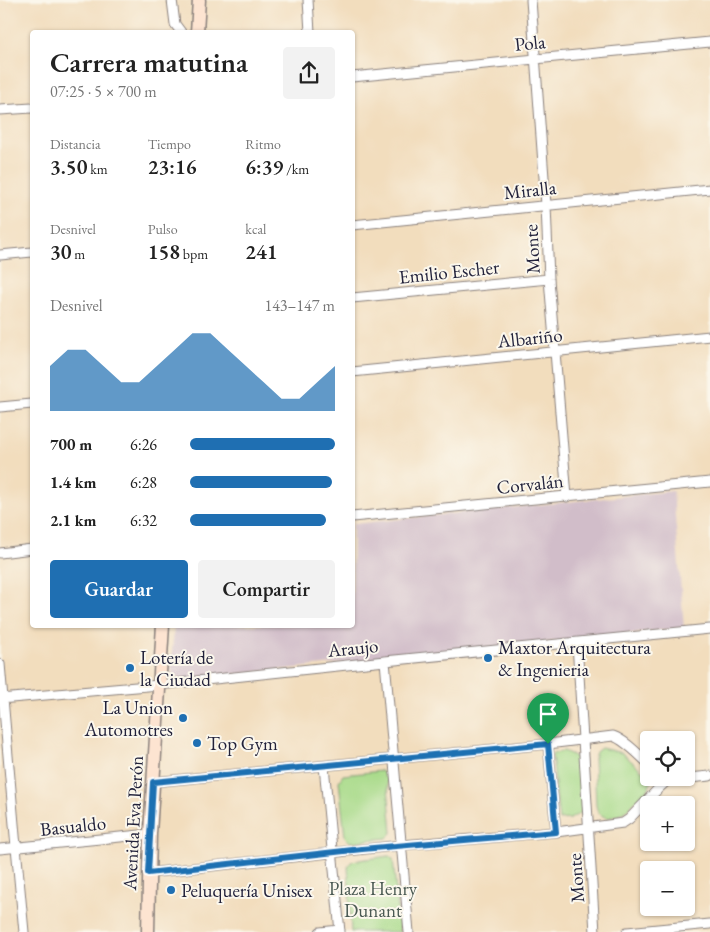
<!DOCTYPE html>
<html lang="es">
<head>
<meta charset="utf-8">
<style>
  body { margin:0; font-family:"EB Garamond",serif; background:#f2f2f2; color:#222; height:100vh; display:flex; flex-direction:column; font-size:19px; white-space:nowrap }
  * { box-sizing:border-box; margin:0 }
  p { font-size:16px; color:#767676 }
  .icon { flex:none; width:28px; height:28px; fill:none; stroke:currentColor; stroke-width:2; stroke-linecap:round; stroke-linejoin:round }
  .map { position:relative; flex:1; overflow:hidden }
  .side { position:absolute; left:30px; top:30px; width:325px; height:598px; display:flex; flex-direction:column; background:#fff; border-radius:5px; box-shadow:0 1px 4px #0004 }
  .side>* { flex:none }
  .tools { position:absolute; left:640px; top:731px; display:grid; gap:10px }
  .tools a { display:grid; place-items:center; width:55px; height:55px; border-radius:5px; background:#fff; box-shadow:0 1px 4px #0004; font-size:25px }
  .pin { position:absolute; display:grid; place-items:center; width:42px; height:42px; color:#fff; margin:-51px -21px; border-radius:50% 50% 50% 0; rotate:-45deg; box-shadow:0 0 5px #0007 }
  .pin .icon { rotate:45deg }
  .round { display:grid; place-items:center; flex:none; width:52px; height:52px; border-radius:5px; background:#f2f2f2 }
  .headline { display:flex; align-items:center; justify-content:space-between; height:85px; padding:0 20px }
  h1 { font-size:28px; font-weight:600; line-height:38px }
  .stats { display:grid; grid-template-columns:repeat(3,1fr); gap:8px; height:85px; padding:5px 20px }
  .stats div { display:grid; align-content:center }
  .stats b { font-size:21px; font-weight:600 }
  .stats small { font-size:14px; font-weight:400 }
  .stats p { font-size:14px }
  .chart { height:140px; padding:10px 20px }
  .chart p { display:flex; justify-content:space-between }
  .chart svg { width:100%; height:90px; margin-top:5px; fill:#1f6fb2; opacity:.7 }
  .cta { display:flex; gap:10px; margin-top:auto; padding:10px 20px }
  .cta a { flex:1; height:58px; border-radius:5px; background:#1f6fb2; color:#fff; font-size:20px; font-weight:600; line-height:58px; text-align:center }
  .cta a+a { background:#f2f2f2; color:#222 }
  ul { padding:0 20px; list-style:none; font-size:16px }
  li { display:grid; grid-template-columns:80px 60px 1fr; align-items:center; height:38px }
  li i { height:12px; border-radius:6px; background:#1f6fb2 }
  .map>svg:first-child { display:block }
  .industrial { fill:#d1bdc9 }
  .green { fill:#a8da89; stroke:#657e62 }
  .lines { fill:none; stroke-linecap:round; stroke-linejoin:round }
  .minor-casing { stroke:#8a807c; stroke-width:11 }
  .secondary-casing { stroke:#8a807c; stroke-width:15 }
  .minor { stroke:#fff; stroke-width:9 }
  .secondary { stroke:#fde4d1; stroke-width:12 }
  .route-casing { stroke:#fff; stroke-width:10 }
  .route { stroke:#1f6fb2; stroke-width:6 }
  .poi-dot { fill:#1f6fb2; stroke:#fbf7ec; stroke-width:2 }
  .labels { text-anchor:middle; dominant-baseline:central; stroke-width:4; stroke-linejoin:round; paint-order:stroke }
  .street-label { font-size:19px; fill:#22223b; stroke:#fbf7ec }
  .poi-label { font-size:19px; fill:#22223b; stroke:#fbf7ec; text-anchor:start }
  .park-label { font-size:19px; fill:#4a5952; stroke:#fbf7ec }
</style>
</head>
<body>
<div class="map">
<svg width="710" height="932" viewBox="0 0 710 932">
  <rect width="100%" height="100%" fill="#fbf7ec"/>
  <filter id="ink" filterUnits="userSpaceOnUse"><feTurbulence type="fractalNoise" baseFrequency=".02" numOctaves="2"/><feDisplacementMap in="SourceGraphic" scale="10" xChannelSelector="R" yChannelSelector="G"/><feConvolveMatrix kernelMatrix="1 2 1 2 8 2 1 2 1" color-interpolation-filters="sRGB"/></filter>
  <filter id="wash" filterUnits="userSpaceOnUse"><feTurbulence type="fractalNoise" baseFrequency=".0096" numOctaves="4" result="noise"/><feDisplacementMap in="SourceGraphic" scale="20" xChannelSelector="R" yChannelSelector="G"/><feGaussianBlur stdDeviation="1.12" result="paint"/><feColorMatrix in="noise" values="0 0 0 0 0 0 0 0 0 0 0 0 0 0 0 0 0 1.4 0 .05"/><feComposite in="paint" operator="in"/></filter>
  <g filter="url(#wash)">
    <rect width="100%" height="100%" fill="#f2ddbd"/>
    <path class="industrial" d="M673,491L684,628L188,679L180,678L175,676L172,672L171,668L174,625H352L353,524Z"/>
    <path class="green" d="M601,748L622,753L645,773L651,782L648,790L624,812L617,816L607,818C600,815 597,812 596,805L594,758L596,752Z
      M564,751L574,756L579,760L582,812L570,819L559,820L552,754Z
      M381,771L387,776L392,833L387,838L350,842L345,837L339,781L343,775Z
      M389,856L393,859L400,932H351L348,866L352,861Z"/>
  </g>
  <g filter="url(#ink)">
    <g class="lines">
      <g class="minor-casing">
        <path id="minor" d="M172,0L175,24L181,32
          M308,0L310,32
          M531,0L546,205L549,279L567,497
          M352,77L710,42
          M0,110L32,108
          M352,225L710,189
          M0,255L32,252
          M352,298L549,279
          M352,372L710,336
          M0,407L32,404
          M352,517L710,482
          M0,553L32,549
          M577,643L595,932
          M385,661L409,932
          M0,664L16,847L24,932
          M0,699L159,685L385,661L710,629
          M548,744L556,832
          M324,766L340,932
          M153,782L548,744L613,736C625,740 639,755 649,764
          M0,849L150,834
          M148,873L402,845L556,832L623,823L629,819L658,789L668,780L710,776
          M320,932L340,930
          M627,932L710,924"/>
      </g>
      <g class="secondary-casing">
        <path id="secondary" d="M197,32L199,0
          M148,932L150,834L163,625"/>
      </g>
      <use href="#minor" class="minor"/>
      <use href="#secondary" class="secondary"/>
    </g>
  </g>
  <g class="lines" filter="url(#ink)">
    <g class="route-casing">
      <path id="route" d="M548,744L556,832L362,849L148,873L153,782Z"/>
    </g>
    <use href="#route" class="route"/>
  </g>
  <g class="poi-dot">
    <circle cx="488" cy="658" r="5"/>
    <circle cx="130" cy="668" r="5"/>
    <circle cx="183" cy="718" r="5"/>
    <circle cx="197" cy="743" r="5"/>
    <circle cx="171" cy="890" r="5"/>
  </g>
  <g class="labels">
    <g class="street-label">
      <text transform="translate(530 43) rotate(-6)">Pola</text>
      <text transform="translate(530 190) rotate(-6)">Miralla</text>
      <text transform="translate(532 249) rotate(-93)">Monte</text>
      <text transform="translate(449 272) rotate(-6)">Emilio Escher</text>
      <text transform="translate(530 338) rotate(-6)">Albariño</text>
      <text transform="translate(530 484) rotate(-6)">Corvalán</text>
      <text transform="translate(353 648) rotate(-6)">Araujo</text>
      <text transform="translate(133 823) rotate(-87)">Avenida Eva Perón</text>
      <text transform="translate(73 826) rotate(-6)">Basualdo</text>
      <text transform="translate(576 878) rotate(-94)">Monte</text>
    </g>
    <g class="poi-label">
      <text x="498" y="647">Maxtor Arquitectura<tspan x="498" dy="22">&amp; Ingenieria</tspan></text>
      <text x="140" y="657">Lotería de<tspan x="140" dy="22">la Ciudad</tspan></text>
      <text x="173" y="707" text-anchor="end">La Union<tspan x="173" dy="22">Automotres</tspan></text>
      <text x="207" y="743">Top Gym</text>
      <text x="181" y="890">Peluquería Unisex</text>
    </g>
    <g class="park-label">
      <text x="373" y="888">Plaza Henry<tspan x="373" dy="22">Dunant</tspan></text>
    </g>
  </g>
</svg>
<div class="tools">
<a><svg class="icon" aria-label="locate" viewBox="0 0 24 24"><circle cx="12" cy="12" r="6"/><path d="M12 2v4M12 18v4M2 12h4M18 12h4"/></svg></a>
<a>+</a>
<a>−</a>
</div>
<div class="pin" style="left:548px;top:744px;background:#1e9e55"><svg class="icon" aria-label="arrive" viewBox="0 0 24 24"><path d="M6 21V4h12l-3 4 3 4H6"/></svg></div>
<section class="side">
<div class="headline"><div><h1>Carrera matutina</h1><p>07:25 · 5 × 700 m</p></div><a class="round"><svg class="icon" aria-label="share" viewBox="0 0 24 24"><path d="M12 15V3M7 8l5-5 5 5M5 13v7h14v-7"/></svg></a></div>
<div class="stats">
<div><p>Distancia</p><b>3.50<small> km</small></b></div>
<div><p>Tiempo</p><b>23:16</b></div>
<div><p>Ritmo</p><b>6:39<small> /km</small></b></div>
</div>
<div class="stats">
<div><p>Desnivel</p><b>30<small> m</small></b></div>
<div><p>Pulso</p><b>158<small> bpm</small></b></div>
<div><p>kcal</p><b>241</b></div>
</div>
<div class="chart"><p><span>Desnivel</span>143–147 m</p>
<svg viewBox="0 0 160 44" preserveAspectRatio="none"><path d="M0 44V22L10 14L20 14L30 22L40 30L50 30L60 22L70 14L80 6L90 6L100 14L110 22L120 30L130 38L140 38L150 30L160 22V44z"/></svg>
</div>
<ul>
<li><b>700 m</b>6:26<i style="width:100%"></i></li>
<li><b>1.4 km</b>6:28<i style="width:98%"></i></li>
<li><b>2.1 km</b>6:32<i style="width:94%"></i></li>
</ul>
<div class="cta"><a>Guardar</a><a>Compartir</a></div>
</section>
</div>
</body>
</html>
